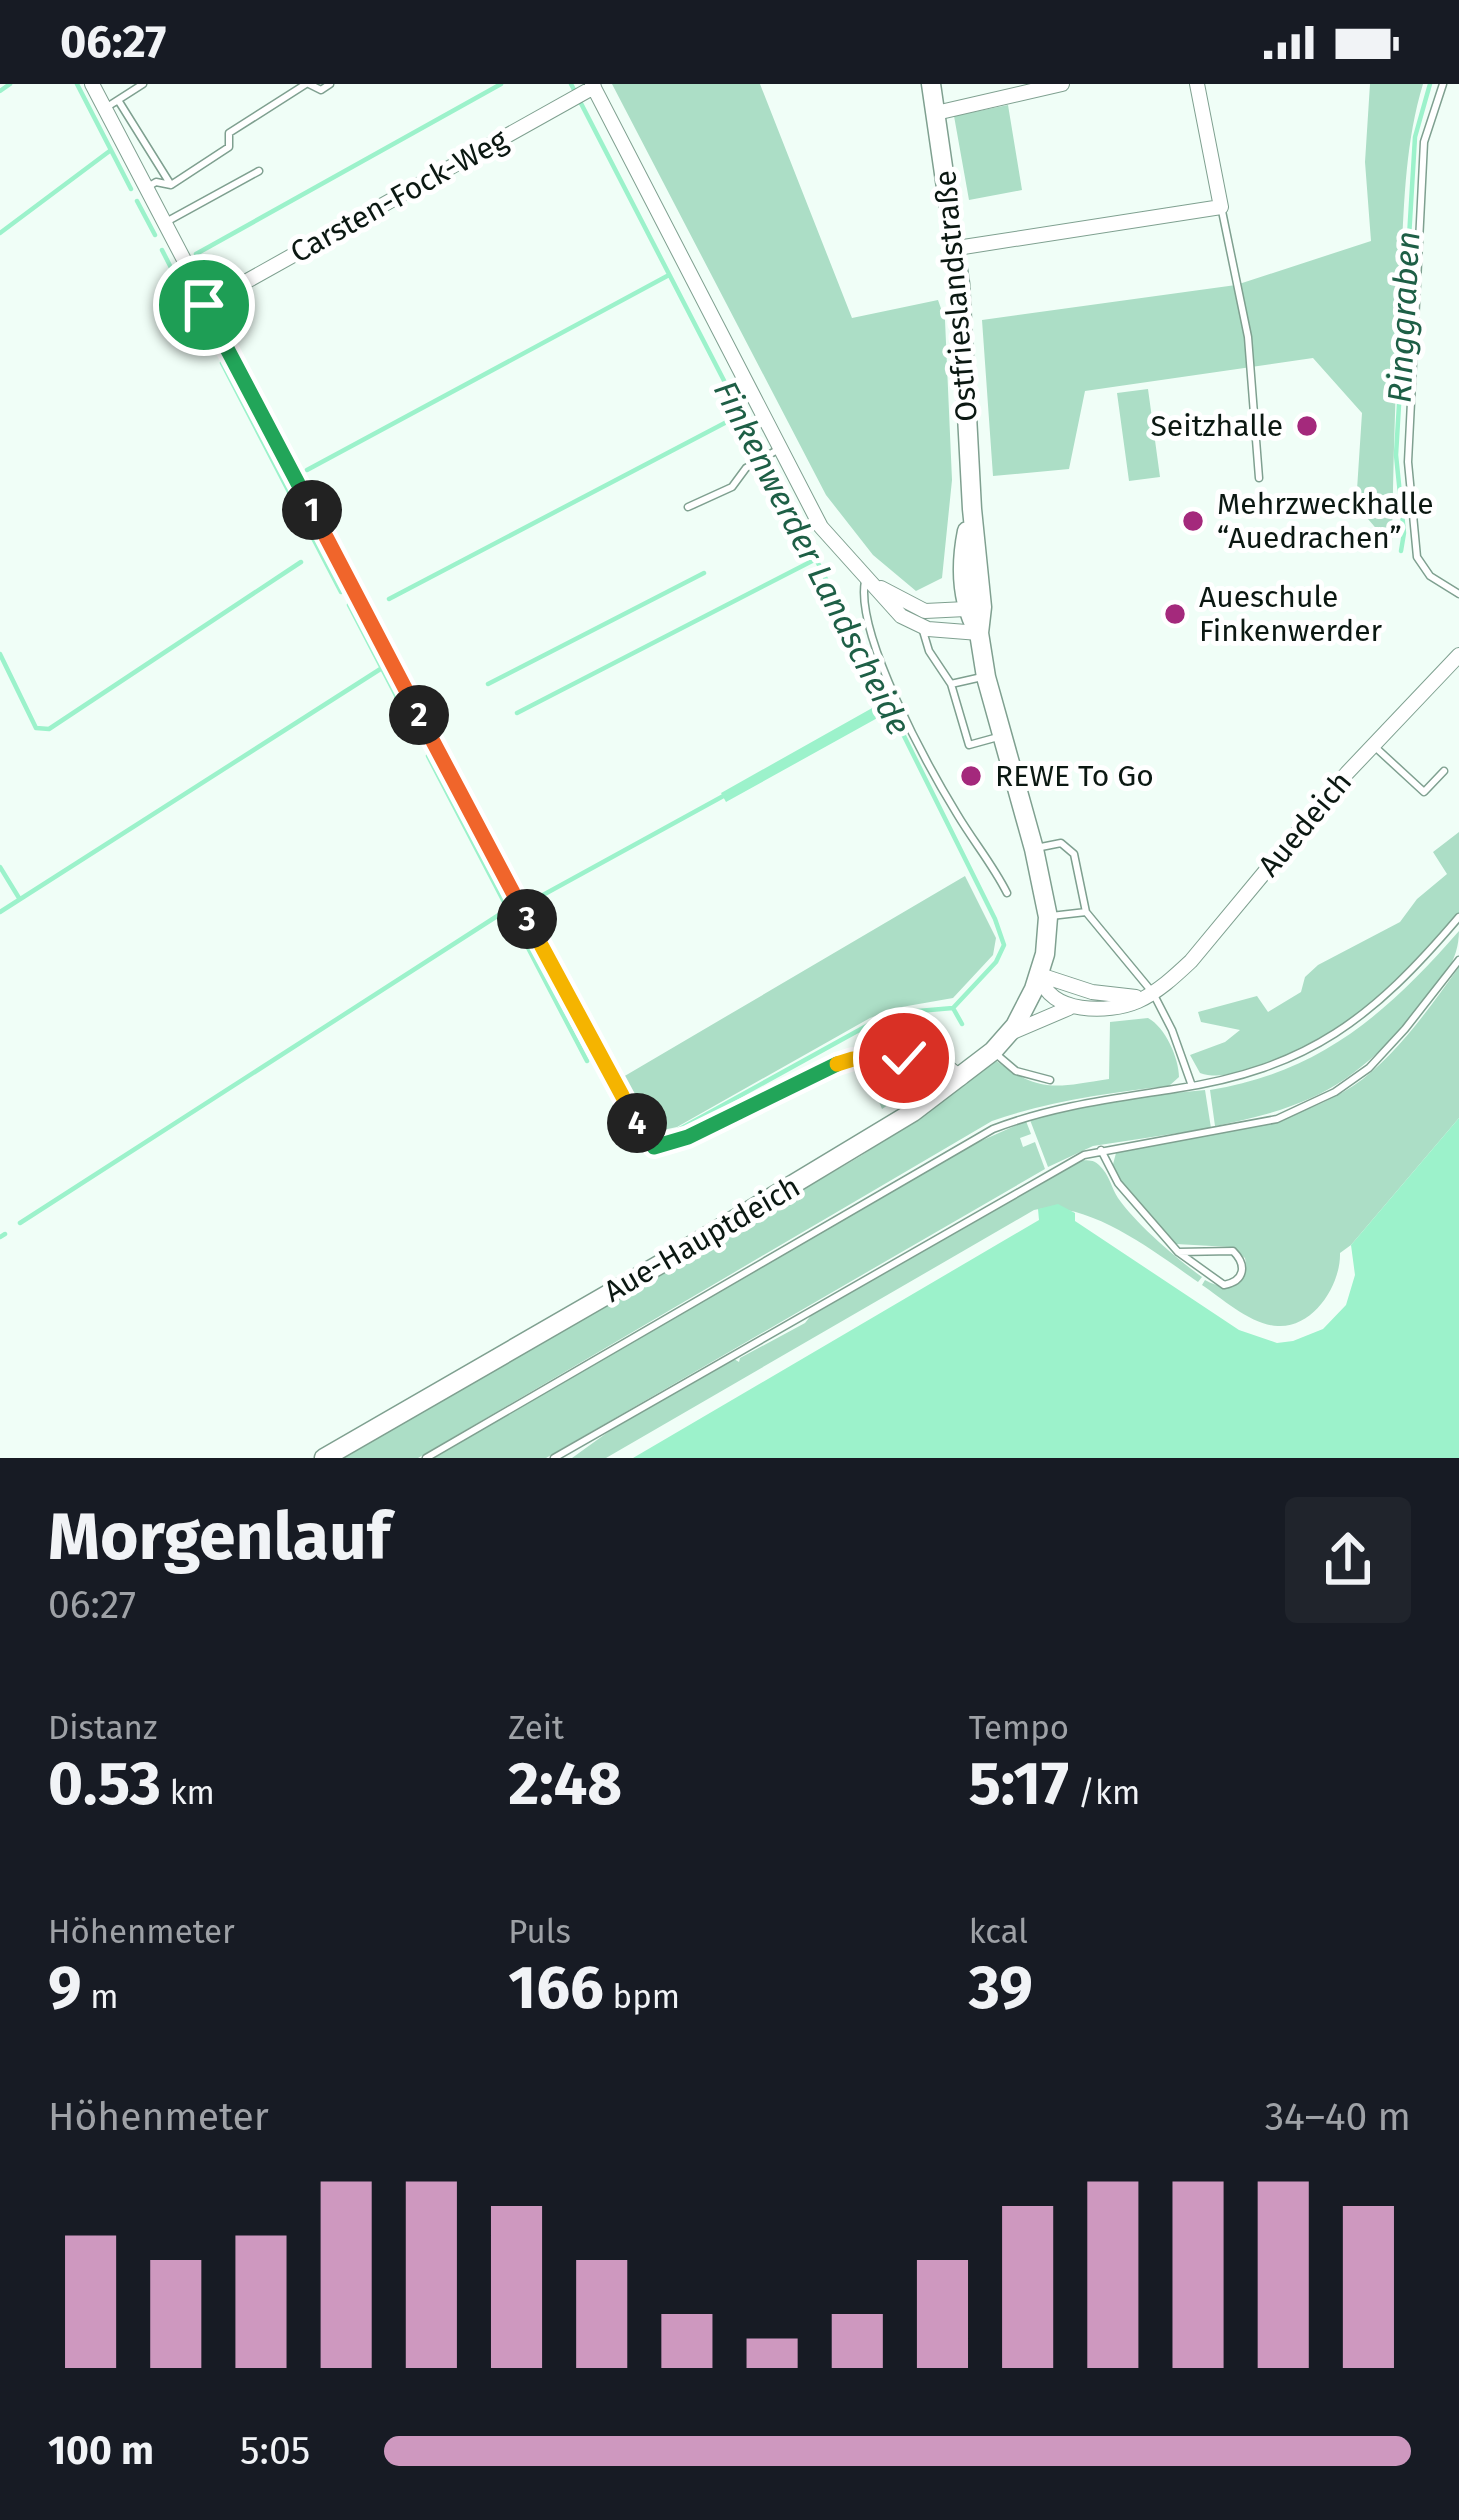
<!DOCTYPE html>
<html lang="de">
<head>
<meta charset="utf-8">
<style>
  body { margin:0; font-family:"Fira Sans",sans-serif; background:#20242c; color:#f1f3f6; height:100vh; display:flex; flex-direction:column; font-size:45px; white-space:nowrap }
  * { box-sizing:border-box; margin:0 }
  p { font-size:39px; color:#9ea1a6 }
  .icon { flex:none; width:66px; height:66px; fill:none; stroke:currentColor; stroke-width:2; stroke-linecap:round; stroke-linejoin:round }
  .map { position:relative; height:1374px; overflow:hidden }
  .side { display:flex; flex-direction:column; background:#171b24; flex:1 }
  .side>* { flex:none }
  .pin { position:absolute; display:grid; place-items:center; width:102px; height:102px; color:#fff; margin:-51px; border:6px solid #fff; border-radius:50%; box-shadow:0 3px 12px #0007 }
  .km { position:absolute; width:60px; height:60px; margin:-30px; border-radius:50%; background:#222; color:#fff; font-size:33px; line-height:60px; text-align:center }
  .round { display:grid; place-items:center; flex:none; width:126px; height:126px; border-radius:12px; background:#20242c }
  .overview { display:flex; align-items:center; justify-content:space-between; height:204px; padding:0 48px }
  h1 { font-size:66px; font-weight:700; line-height:90px }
  .metrics { display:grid; grid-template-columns:repeat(3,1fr); gap:18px; height:204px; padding:12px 48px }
  .metrics div { display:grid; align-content:center }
  .metrics b { font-size:60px; font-weight:700 }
  .metrics small { font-size:33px; font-weight:400 }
  .metrics p { font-size:33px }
  .chart { height:336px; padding:24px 48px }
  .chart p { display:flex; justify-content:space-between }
  .chart svg { width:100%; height:216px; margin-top:12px; stroke:#ce98bf; stroke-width:6 }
  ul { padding:0 48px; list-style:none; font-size:39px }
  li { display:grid; grid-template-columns:192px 144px 1fr; align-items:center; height:90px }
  li i { height:30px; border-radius:15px; background:#ce98bf }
  .status { display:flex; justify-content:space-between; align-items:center; height:84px; padding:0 60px; background:#171b24; direction:ltr }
  .status svg { height:33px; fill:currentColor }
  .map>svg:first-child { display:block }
  .green { fill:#acdec6 }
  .water { fill:#9cf2cb }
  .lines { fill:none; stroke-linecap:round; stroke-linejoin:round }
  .stream { stroke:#9cf2cb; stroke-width:4.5 }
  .lane-casing { stroke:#7fa090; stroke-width:9 }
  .street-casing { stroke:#7fa090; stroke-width:16 }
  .secondary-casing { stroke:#7fa090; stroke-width:21 }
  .lane { stroke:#fff; stroke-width:6 }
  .street { stroke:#fff; stroke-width:14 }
  .secondary { stroke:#fff; stroke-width:18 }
  .split-1-casing { stroke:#fff; stroke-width:24 }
  .split-2-casing { stroke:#fff; stroke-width:24 }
  .split-3-casing { stroke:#fff; stroke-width:24 }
  .split-4-casing { stroke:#fff; stroke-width:24 }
  .split-5-casing { stroke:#fff; stroke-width:24 }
  .split-6-casing { stroke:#fff; stroke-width:24 }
  .split-1 { stroke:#22a559; stroke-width:15 }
  .split-2 { stroke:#f0652b; stroke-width:15 }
  .split-3 { stroke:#f0652b; stroke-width:15 }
  .split-4 { stroke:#f5b400; stroke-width:15 }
  .split-5 { stroke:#22a559; stroke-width:15 }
  .split-6 { stroke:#f5b400; stroke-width:15 }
  .poi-dot { fill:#a4297c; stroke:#fff; stroke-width:4.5 }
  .labels { text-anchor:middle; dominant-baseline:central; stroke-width:10; stroke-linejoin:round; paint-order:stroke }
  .street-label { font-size:30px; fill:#0b1812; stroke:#fff }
  .poi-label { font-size:30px; fill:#0b1812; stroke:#fff; text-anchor:start }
  .water-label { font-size:33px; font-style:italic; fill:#1e5f46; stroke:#fff }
</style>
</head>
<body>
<div class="status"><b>06:27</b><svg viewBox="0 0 49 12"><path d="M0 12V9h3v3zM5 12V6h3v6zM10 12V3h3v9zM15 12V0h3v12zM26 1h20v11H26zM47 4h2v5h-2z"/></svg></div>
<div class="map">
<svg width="1459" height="1374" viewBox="0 0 1459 1374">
  <rect width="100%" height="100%" fill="#f0fef7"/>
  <path class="green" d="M612,0H760L852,234L938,216L945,236L952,396L942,494L916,507L873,471L826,411Z
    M1370,0H1423C1403,66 1404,134 1400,203C1396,290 1393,376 1392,463L1356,421L1362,329L1313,274L1085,307L1069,385L993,392L982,236L1236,201L1371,157L1365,78Z
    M1008,21L1022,106L969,116L954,32Z
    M1148,305L1160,393L1129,397L1117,309Z
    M1459,748V829C1398,898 1353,948 1263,980C1243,987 1220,996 1200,989L1190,971L1225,958L1240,946L1201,938L1198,928L1257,912L1268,928L1301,908L1305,893L1318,881L1400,838L1417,815L1447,790L1433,768Z
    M965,792L996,854L993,871L953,914L896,924L870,934L677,1043L663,1046L647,1035L623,993Z
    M1459,847C1459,877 1441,898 1422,921C1355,1000 1316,1022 1215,1042L1210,1006C1321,988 1387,929 1459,847Z
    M1459,883V1034L1351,1161L1340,1169C1341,1200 1314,1244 1278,1242C1251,1241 1223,1215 1202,1201L1205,1196C1226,1208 1251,1204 1245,1174L1230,1163L1176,1160L1117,1092L1112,1084L1116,1069L1128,1062C1204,1051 1286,1045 1353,1002C1395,974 1430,923 1459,883Z
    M1148,934C1165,943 1179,974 1179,993L1169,1002C1112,1008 1045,1018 992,1037L418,1374H339L859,1073L926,1029L995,976C1041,1010 1056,1003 1109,995L1110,938Z
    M865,984H922L928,988L926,996L882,1025Z
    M1205,1006L1211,1044L1093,1062L1048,1083L1030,1036L1112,1015Z
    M1026,1037L1031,1050L1020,1054L1023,1063L1035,1058L1045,1085L546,1374H432L965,1064Z
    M1081,1076C1090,1077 1092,1075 1099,1081C1110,1091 1111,1104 1118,1114C1136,1140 1176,1174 1202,1193L1198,1198C1156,1169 1086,1114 1034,1126L606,1374H572L615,1343L720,1280L734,1275L739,1278L740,1274L805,1239L816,1225Z"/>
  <path class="water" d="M874,623L881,632L726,718L721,709Z
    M1459,1034V1374H633L1039,1136L1038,1125L1058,1120L1075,1129V1137L1239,1246L1277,1259L1293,1257L1323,1245L1346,1221L1355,1191L1351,1161Z"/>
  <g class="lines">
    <path class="stream" d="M77,0L131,105
      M571,0L816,475L995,835L1004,861L996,878L953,924L962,940
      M0,7L10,0
      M137,117L155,151
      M0,149L111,66
      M162,166L189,219
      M196,170L501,0
      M222,279L341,508
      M307,386L669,191
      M1401,467L1404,449L1396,371L1415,53L1430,0
      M389,515L740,331
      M349,521L415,648
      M0,570L36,644L49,645L301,478
      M488,600L704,489
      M517,629L816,475
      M428,672L587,977
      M0,783L19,814
      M532,817L727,710
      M0,828L382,584
      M678,1046L881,934L895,929L953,924
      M20,1139L505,827
      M0,1153L5,1150"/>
    <g class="lane-casing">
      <path id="lane" d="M309,0L321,6L330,0
        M1443,0L1424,58L1408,378L1417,473L1430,492L1459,510
        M118,16L171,101L229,63V49L306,0
        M107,23L143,0
        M146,104L156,98L171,101
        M1222,127L1248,253L1259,394
        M166,138L259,87
        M688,423L732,403L746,384L779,365
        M865,497C855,550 927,681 957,730C973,757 993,781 1007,809
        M923,547L929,567L951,600L969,661L998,653
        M951,600L982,593
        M1374,662L1424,708L1444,687
        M1036,764L1061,759L1074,770L1086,828L1153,909L1172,946L1192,1002
        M1051,832L1086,828
        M996,970L1016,987L1050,996
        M1101,1066L1118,1099L1178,1168L1224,1201C1245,1197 1247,1181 1233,1167L1178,1168
        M426,1374L993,1045C1053,1022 1111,1015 1174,1005C1309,985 1373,934 1459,833
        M554,1374L1084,1071L1277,1035L1335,1008L1369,984L1405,945L1459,876"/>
    </g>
    <g class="street-casing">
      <path id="street" d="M92,0L628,1024L654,1063L688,1053L818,988L853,975L940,977L961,994
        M592,0L821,443L901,532L928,545L979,549
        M936,29L1062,0
        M957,164L1221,123L1197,0
        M204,221L594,3
        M881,504L925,527L966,525
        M1040,891L1092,908L1136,913
        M1040,892C1049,930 1108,930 1138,917C1158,908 1175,892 1191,877L1347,689L1459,571
        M1013,948L1069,924"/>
    </g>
    <g class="secondary-casing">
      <path id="secondary" d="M967,447C960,482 961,517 978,548
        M324,1374L664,1178L913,1028L993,967L1015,942L1034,905L1045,870L1048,833L1034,765L986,593L979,549L982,523L972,425L960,200L931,0"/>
    </g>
    <use href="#lane" class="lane"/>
    <use href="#street" class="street"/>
    <use href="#secondary" class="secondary"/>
  </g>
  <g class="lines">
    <g class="split-1-casing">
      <path id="split-1" d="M204,221L312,426"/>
    </g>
    <g class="split-2-casing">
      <path id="split-2" d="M312,426L419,631"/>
    </g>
    <g class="split-3-casing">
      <path id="split-3" d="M419,631L527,835"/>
    </g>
    <g class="split-4-casing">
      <path id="split-4" d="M527,835L637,1039"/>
    </g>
    <g class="split-5-casing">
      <path id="split-5" d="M637,1039L654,1063L688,1053L837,980"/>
    </g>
    <g class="split-6-casing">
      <path id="split-6" d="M837,980L853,975L904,974"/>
    </g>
    <use href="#split-1" class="split-1"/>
    <use href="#split-2" class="split-2"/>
    <use href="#split-3" class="split-3"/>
    <use href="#split-4" class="split-4"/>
    <use href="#split-5" class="split-5"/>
    <use href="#split-6" class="split-6"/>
  </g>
  <g class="poi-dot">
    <circle cx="1307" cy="342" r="12"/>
    <circle cx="1193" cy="437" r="12"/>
    <circle cx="1175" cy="530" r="12"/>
    <circle cx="971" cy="692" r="12"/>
  </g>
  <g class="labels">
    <g class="street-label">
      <text transform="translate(399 112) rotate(-29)">Carsten-Fock-Weg</text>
      <text transform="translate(956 212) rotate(-95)">Ostfrieslandstraße</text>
      <text transform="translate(1305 740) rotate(-50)">Auedeich</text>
      <text transform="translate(702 1155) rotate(-30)">Aue-Hauptdeich</text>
    </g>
    <g class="poi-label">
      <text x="1283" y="342" text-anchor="end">Seitzhalle</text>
      <text x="1217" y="420">Mehrzweckhalle<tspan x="1217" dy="34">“Auedrachen”</tspan></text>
      <text x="1199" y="513">Aueschule<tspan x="1199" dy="34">Finkenwerder</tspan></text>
      <text x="995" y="692">REWE To Go</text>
    </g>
    <g class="water-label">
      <text transform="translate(1404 233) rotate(-87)">Ringgraben</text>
      <text transform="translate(812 474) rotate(63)">Finkenwerder Landscheide</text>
    </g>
  </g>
</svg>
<div class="pin" style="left:204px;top:221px;background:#1e9e55"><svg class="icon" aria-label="arrive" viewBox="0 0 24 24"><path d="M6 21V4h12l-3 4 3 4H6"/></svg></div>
<div class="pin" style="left:904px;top:974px;background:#d93025"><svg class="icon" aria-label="check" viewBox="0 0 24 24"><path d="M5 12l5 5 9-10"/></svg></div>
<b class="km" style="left:312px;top:426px">1</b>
<b class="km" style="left:419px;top:631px">2</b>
<b class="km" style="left:527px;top:835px">3</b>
<b class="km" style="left:637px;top:1039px">4</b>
</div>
<section class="side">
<div class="overview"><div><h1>Morgenlauf</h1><p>06:27</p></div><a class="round"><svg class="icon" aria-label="share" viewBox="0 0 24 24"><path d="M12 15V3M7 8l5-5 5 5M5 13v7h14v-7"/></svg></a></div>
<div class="metrics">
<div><p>Distanz</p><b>0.53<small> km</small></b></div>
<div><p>Zeit</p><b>2:48</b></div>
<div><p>Tempo</p><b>5:17<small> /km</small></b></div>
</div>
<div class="metrics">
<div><p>Höhenmeter</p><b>9<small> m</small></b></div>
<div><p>Puls</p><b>166<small> bpm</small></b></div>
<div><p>kcal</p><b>39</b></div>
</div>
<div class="chart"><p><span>Höhenmeter</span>34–40 m</p>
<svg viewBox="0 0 160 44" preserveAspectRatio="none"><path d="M5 44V17M15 44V22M25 44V17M35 44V6M45 44V6M55 44V11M65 44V22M75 44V33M85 44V38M95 44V33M105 44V22M115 44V11M125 44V6M135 44V6M145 44V6M155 44V11"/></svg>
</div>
<ul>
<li><b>100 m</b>5:05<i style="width:100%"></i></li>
</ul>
</section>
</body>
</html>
